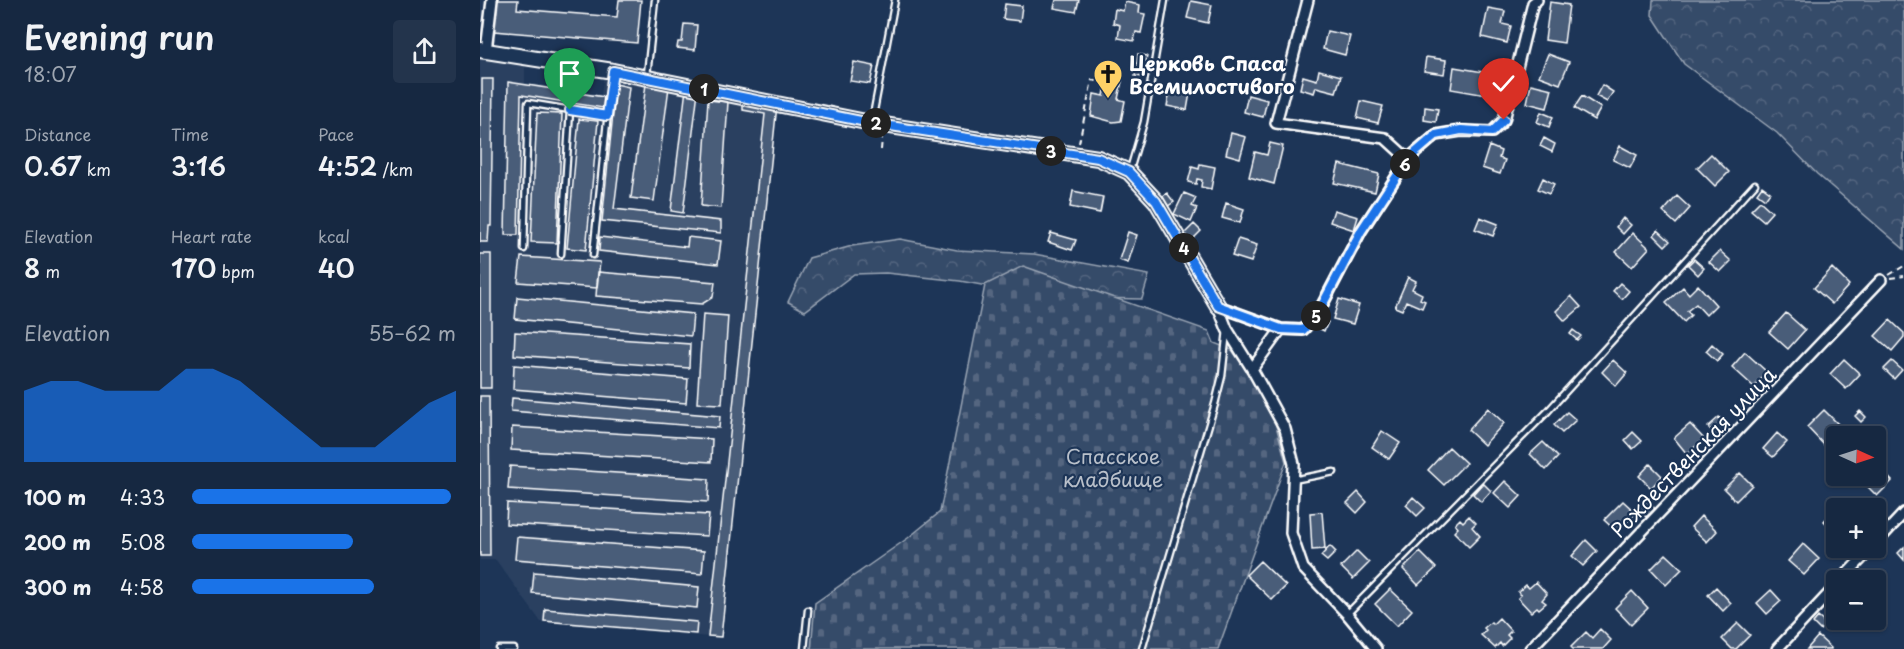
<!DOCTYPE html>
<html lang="en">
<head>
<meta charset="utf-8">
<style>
  body { margin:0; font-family:"Playpen Sans",sans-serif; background:#23344c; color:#f1f3f6; height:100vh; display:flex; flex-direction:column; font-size:22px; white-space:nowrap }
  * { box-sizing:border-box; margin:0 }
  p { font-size:20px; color:#9ea6b1 }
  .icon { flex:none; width:33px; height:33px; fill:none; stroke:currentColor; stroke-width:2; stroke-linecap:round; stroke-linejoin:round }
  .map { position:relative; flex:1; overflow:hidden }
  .sheet { display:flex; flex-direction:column; background:#162841; width:480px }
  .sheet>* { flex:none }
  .needle { width:39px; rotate:93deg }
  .buttons { position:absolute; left:1346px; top:426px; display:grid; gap:12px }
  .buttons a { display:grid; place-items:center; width:60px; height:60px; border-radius:6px; background:#162841; box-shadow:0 2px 4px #0004,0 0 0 2px #35445a; font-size:30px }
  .pin { position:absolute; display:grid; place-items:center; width:51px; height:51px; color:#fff; margin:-62px -26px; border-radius:50% 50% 50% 0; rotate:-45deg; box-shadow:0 0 6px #0007 }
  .pin .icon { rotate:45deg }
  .km { position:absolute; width:30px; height:30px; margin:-15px; border-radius:50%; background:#222; color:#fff; font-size:16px; line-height:30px; text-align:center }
  .round { display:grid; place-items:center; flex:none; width:63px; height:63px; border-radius:6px; background:#23344c }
  .summary { display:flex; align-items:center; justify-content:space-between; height:102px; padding:0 24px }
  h1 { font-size:33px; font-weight:600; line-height:45px }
  .stats { display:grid; grid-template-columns:repeat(3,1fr); gap:9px; height:102px; padding:6px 24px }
  .stats div { display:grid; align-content:center }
  .stats b { font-size:26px; font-weight:600 }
  .stats small { font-size:16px; font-weight:400 }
  .stats p { font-size:16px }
  .chart { height:168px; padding:12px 24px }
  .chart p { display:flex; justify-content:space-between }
  .chart svg { width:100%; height:108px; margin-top:6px; fill:#1a73e8; opacity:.7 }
  ul { padding:0 24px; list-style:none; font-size:20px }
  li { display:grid; grid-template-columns:96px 72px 1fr; align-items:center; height:45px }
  li i { height:15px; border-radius:8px; background:#1a73e8 }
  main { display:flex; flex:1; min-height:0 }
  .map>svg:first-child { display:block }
  .built { fill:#2a4161 }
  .forest { fill:url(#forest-crowns); stroke:#9aa5b4; stroke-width:1.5 }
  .cemetery { fill:url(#cemetery-stones); stroke:#9aa5b4; stroke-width:1.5 }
  .building { fill:#4a5d79; stroke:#fff; stroke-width:1.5 }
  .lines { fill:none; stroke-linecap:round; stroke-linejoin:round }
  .lane-casing { stroke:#fff; stroke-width:9 }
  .street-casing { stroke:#fff; stroke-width:14 }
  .secondary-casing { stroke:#fff; stroke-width:18 }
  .path { stroke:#fff; stroke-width:2; stroke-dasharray:6 4.5; stroke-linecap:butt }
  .lane { stroke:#1d3557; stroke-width:4.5 }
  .street { stroke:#1d3557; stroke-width:9 }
  .secondary { stroke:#1d3557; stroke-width:14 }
  .route-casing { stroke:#fff; stroke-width:12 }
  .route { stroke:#1a73e8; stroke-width:8 }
  .labels { text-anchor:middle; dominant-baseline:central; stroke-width:4.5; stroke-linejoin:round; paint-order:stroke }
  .poi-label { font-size:20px; font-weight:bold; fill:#fff; stroke:#1d3557; text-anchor:start }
  .street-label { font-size:20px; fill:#fff; stroke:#1d3557 }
  .park-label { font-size:20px; fill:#b9c0ca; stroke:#1d3557 }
</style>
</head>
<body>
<main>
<section class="sheet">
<div class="summary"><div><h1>Evening run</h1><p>18:07</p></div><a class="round"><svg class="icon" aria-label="share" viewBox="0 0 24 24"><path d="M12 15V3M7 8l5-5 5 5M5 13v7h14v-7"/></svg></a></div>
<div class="stats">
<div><p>Distance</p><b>0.67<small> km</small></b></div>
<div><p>Time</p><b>3:16</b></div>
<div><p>Pace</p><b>4:52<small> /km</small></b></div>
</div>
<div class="stats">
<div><p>Elevation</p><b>8<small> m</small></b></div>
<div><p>Heart rate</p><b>170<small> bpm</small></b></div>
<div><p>kcal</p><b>40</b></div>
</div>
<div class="chart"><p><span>Elevation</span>55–62 m</p>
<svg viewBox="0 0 160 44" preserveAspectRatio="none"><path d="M0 44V15L10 11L20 11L30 15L40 15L50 15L60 6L70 6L80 11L90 20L100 29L110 38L120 38L130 38L140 29L150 20L160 15V44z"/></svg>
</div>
<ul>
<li><b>100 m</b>4:33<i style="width:98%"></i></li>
<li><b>200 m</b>5:08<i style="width:61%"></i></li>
<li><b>300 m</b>4:58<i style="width:69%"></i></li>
</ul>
</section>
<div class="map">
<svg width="1424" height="649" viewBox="0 0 1424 649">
  <defs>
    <pattern id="forest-crowns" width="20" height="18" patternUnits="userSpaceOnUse" patternTransform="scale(1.5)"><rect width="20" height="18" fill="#364b69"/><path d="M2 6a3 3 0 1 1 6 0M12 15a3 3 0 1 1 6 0" fill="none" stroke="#546680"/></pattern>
    <pattern id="cemetery-stones" width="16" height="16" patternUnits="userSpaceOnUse" patternTransform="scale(1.5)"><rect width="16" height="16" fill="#364b69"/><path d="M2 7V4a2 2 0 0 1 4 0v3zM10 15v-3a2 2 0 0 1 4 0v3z" fill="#546680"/></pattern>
  </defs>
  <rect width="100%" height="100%" fill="#1d3557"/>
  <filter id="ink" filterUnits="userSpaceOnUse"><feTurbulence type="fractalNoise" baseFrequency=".0167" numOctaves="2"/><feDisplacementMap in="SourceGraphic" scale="12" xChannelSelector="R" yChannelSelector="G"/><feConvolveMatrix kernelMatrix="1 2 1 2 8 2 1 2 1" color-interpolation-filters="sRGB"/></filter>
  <g filter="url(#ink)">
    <path class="built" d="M0,58L45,63V83L121,95L124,76L298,104L241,638L61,622L16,560H0Z"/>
    <path class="forest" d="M1173,0H1424V249L1337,174L1297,133L1204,64L1172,15Z
      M420,239L477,250L554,254L669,275L662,299L566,297L480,281L406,273L374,274L325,311L308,302L329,258L372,246Z"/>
    <path class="cemetery" d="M543,266L729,331L734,343L752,350L790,404L806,462L738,649H331L335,603L428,538L460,512L505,285Z"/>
    <path class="building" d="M16,0H38L37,9L137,17L139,0H161L157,43L14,31Z
      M576,0H599L596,12L574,8Z
      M711,1L732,5L728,23L707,18Z
      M645,2L660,5L659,13L665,14L661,33L656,32L654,41L638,38L640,25L633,23L635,9L643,11Z
      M1070,2L1089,5L1084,43L1065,40Z
      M525,4L542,6L540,21L523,19Z
      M1008,8L1025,11L1022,24L1031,26L1027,43L1002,37Z
      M204,24L217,25L215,50L197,48L198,42H202Z
      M847,31L870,36L865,55L843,49Z
      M658,54L667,56L663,77L655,76Z
      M1068,54L1089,62L1080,84L1059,76Z
      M946,57L966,60L964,74L944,71Z
      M374,62L394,66L390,84L370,81Z
      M974,67L1015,74L1012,96L971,89Z
      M839,70L861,76L856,92L836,87L834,93L820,89L823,76L837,80Z
      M627,78L642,81L638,99L645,101L641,121L633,122L611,116L614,94L624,96Z
      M2,79H13L11,226H9L8,242H0V103H2Z
      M28,82L124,97L123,108L41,95L38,235H25Z
      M136,84L149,87L134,209L241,221V233L122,221Z
      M166,84L189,87L174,201L151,198Z
      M1051,84L1072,89L1067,108L1047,103Z
      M1122,85L1133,92L1127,102L1116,96Z
      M206,89L218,91L203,213L191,211Z
      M690,90L710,93L707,110L687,106Z
      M768,95L787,100L783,117L764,112Z
      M1102,96L1121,108L1114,120L1094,108Z
      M263,99L297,105L241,637L228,636L285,114L263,110Z
      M228,100L248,102L241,208L221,206Z
      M881,101L903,106L898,123L877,118Z
      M945,107L958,109L956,122L944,120Z
      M1061,112L1073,117L1069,127L1057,122Z
      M57,113L82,114L77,243L51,242Z
      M99,119L118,121L106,250L87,248Z
      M751,133L766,137L760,158L746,154Z
      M1064,138L1075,144L1072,152L1060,146Z
      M790,143L803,146L794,184L769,177L775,152L787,155Z
      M1009,146L1021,151L1019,158L1025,160L1020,174L1002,168Z
      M1140,146L1157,155L1150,168L1133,160Z
      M1231,154L1249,172L1235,186L1217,168Z
      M720,164L735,167L731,189L721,187L722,180L717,179L716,184L708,182L712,167L719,169Z
      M859,164L899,174L895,192L854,183Z
      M1063,178L1074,184L1069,194L1058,189Z
      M1282,186L1290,192L1285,199L1277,193Z
      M593,191L623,197L620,213L590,207Z
      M687,193L694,202L688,206L682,197Z
      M704,193L716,198L712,206L717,208L711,222L694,214Z
      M1197,196L1210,208L1196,224L1183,212Z
      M1280,201L1292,212L1284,221L1271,210Z
      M746,203L764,209L760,223L742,218Z
      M854,210L878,217L874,230L850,222Z
      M1000,217L1018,224L1013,236L995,229Z
      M1143,218L1151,225L1143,234L1136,227Z
      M714,224L721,231L710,242L703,235Z
      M1178,230L1190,241L1185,246L1174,235Z
      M648,232L657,235L648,263L639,260Z
      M571,233L596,240L592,250L568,242Z
      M1153,233L1169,248L1152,267L1136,252Z
      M120,237L207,247L208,237L241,241L238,264L119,251Z
      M758,239L777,245L771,262L752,256Z
      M1240,251L1251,261L1240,272L1229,262Z
      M0,254H11V388H0Z
      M41,257L120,262L117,288L38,282Z
      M1214,259L1224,268L1218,275L1208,265Z
      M1352,268L1369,285L1352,304L1334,288Z
      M118,272L235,282L233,297L222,304L116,296Z
      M928,277L936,281L932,289L942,294L940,299L945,301L942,308L926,301L922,310L915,307Z
      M1140,283L1149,291L1142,299L1133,291Z
      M1218,285L1236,305L1226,315L1216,304L1207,311L1211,315L1204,322L1186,303L1203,287L1209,294Z
      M1091,296L1101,307L1085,321L1076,311Z
      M37,297L213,314L211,336L35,319Z
      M859,299L879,305L873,324L853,319Z
      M1306,313L1325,330L1308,349L1289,332Z
      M223,314L248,316L242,404L217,403Z
      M840,318L848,322L844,331L836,327Z
      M1410,320L1424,333V337L1412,351L1395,336Z
      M1093,330L1101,336L1097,340L1090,334Z
      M35,332L210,344L209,368L34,355Z
      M1232,344L1243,354L1237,361L1226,351Z
      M1265,352L1287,372L1274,387L1252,367Z
      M1364,359L1380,374L1366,389L1350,374Z
      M1133,360L1147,373L1136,386L1122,372Z
      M1412,361L1422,370L1414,379L1404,369Z
      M34,365L208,379L206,403L33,389Z
      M0,396H9L10,556H0Z
      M32,398L240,416L239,428L31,411Z
      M1008,408L1024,423L1004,445L988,430Z
      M1344,410L1363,429L1345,446L1327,427Z
      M1380,411L1386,417L1381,422L1375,416Z
      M1087,412L1096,420L1082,433L1074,425Z
      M1239,417L1249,429L1239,438L1228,427Z
      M1210,424L1224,439L1207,454L1194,438Z
      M32,427L232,439L231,462L31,450Z
      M902,431L920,443L909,459L892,447Z
      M1153,432L1162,441L1153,449L1145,440Z
      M1297,433L1307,442L1293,457L1283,449Z
      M1063,442L1078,457L1066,470L1050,454Z
      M969,447L986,463L964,485L948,470Z
      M1170,464L1182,476L1171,488L1159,476Z
      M1397,465L1412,481L1397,496L1382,481L1387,476H1395Z
      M30,466L229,479L228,502L28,489Z
      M1260,473L1272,485L1256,501L1244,489Z
      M1025,481L1041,496L1030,508L1014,493Z
      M1003,483L1011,491L1001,502L993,494Z
      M878,492L887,502L877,513L867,503Z
      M933,497L945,508L937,516L926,505Z
      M1167,500L1175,509L1166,517L1158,507Z
      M1143,501L1156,513L1137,532L1124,520Z
      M27,503L229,515L227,536L26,524Z
      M1357,507L1359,508H1356V533L1344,521Z
      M842,512L845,549L832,550L830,513Z
      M989,516L996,523L992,527L1000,536L989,547L974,532L978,528L975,524L980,519L983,522Z
      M1221,516L1237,531L1227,542L1211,527Z
      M37,537L224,551L222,574L35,559Z
      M1106,540L1117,551L1103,566L1092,556Z
      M1323,544L1339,559L1324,575L1308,561Z
      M850,546L856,552L847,561L841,556Z
      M1424,547V560L1418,553Z
      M877,551L889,563L873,579L861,567Z
      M940,552L956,568L938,585L923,569Z
      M1186,554L1202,569L1186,585L1171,569Z
      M780,561L806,586L792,600L766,575Z
      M54,572L219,587L217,608L52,593Z
      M1056,582L1067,594L1062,600L1066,603L1059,609L1057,607L1051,612L1038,598L1041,595L1038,592L1046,585L1049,588Z
      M1236,587L1251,603L1243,611L1228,595Z
      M910,589L932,610L917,626L895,604Z
      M1291,590L1301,601L1287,614L1277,603Z
      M1152,591L1168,608L1151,625L1135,608Z
      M65,609L217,622L216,634L64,621Z
      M1338,617L1346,624L1340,630L1333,623Z
      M1019,618L1031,631L1027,635L1030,638L1022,646L1020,643L1015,648L1001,635L1006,630L1004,628L1011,622L1013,624Z
      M1258,623L1270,635L1256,649H1252L1242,639Z
      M1120,629L1131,640L1123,649H1093L1091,647L1106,632L1112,638Z
      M1338,636L1351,648V649H1327Z"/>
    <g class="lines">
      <g class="lane-casing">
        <path id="lane" d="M167,75L175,0
          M392,121L415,0
          M650,170L664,122L685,0
          M44,249L48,103L127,116
          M81,254L90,110
          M113,255L132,74
          M813,480L854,472
          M867,614L1068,411L1275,184
          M19,649H34
          M324,649L328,610
          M662,649L735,404L742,376L747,330"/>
      </g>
      <g class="street-casing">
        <path id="street" d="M828,0L796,123L905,138L928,159
          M6,51L12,0
          M738,306L801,329L823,330L837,315L881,231L928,159L956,135L981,131L1012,132L1024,120L1053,3L1057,0
          M738,306L747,329L772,369L805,429L814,464L811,533L823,568L867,614L896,649
          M772,369L801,329
          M1395,544L1424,513
          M1361,580L1392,548
          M1050,649L1401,280
          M1297,649L1356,586"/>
      </g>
      <g class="secondary-casing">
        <path id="secondary" d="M0,50L133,71L391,123L618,158L649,172L676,201L738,306"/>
      </g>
      <path class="path" d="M599,143L612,80L626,83
        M401,150L402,138
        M1409,275L1424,266
        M1410,278L1424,276"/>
      <use href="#lane" class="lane"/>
      <use href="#street" class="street"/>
      <use href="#secondary" class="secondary"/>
    </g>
  </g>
  <g class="lines" filter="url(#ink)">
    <g class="route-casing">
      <path id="route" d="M90,110L127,116L133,71L391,123L618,158L649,172L676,201L738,306L801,329L823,330L837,315L881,231L928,159L956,135L981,130L1012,132L1024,120"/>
    </g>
    <use href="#route" class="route"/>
  </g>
  <defs>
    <g id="church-pin" transform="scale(1.5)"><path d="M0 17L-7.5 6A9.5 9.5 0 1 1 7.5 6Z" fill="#ffd166" stroke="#1d3557"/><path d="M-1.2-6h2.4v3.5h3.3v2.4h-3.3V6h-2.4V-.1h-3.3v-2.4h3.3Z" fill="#111"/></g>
  </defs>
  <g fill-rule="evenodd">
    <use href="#church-pin" x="628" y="74"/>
  </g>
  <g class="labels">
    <g class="poi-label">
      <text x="649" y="63">Церковь Спаса<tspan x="649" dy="23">Всемилостивого</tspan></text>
    </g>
    <g class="street-label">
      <text transform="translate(1213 452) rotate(-46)">Рождественская улица</text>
    </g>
    <g class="park-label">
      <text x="633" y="456">Спасское<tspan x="633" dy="23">кладбище</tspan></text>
    </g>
  </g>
</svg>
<div class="buttons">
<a><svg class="needle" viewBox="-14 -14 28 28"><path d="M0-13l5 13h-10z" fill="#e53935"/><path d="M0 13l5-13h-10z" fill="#9ea6b1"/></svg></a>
<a>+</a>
<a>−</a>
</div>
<div class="pin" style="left:90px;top:110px;background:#1e9e55"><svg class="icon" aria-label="arrive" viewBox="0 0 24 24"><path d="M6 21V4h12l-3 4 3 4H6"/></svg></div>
<div class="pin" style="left:1024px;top:120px;background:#d93025"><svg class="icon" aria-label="check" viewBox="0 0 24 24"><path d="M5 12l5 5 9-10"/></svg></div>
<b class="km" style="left:224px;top:89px">1</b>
<b class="km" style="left:396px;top:123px">2</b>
<b class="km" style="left:571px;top:151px">3</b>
<b class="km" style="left:704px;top:248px">4</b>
<b class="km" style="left:836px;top:316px">5</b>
<b class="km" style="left:925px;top:164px">6</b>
</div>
</main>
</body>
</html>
